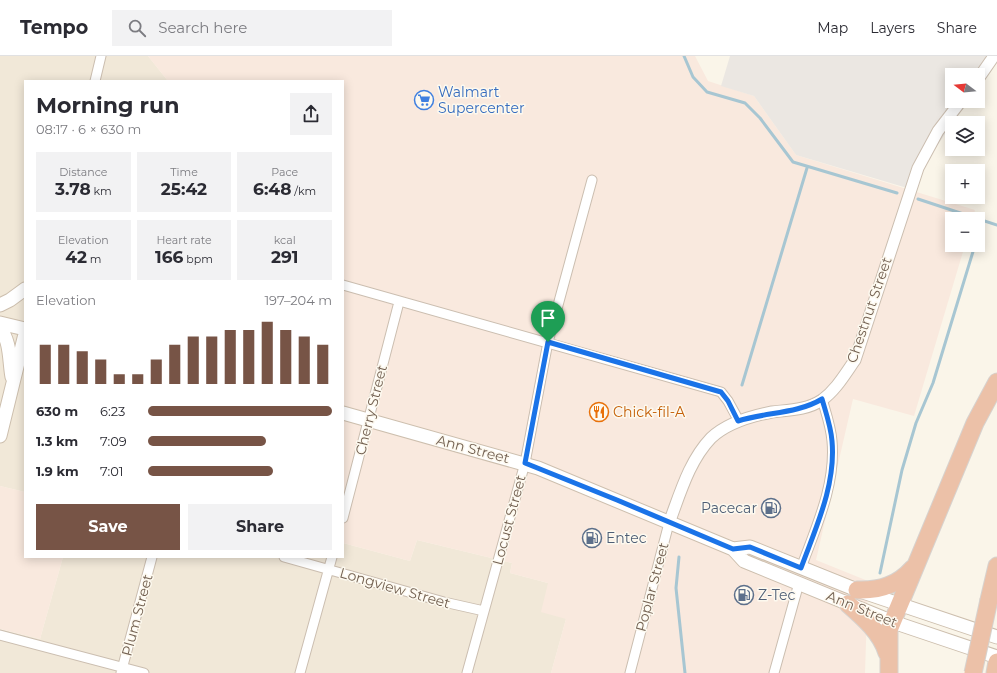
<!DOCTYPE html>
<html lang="en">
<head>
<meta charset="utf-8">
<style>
  body { margin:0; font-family:Montserrat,sans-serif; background:#f2f2f3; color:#2b2b33; height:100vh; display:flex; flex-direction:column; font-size:15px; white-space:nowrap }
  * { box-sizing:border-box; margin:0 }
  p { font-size:13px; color:#7c7c81 }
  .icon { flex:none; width:22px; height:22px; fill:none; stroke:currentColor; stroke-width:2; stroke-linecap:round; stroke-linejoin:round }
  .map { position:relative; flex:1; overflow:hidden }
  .details { position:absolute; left:24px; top:24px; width:320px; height:478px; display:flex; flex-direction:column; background:#fff; border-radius:0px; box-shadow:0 2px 10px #0003 }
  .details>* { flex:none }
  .needle { width:26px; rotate:286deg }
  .controls { position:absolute; left:945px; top:12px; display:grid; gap:8px }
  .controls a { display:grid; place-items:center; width:40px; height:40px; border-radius:0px; background:#fff; box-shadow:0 2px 10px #0003; font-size:20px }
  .pin { position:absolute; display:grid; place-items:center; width:34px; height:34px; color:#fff; margin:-41px -17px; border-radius:50% 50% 50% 0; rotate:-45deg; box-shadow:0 0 4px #0007 }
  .pin .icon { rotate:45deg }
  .round { display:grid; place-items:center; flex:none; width:42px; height:42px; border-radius:0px; background:#f2f2f3 }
  .headline { display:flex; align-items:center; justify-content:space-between; height:68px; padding:0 12px }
  h1 { font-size:22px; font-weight:700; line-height:30px }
  .metrics { display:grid; grid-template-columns:repeat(3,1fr); gap:6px; height:68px; padding:4px 12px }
  .metrics div { display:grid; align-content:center; border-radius:0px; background:#f2f2f3; text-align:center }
  .metrics b { font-size:17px; font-weight:700 }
  .metrics small { font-size:11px; font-weight:400 }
  .metrics p { font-size:11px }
  .chart { height:112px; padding:8px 12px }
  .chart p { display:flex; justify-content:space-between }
  .chart svg { width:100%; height:72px; margin-top:4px; stroke:#775446; stroke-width:6 }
  .button { display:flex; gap:8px; margin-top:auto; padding:8px 12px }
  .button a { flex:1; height:46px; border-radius:0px; background:#775446; color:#fff; font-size:16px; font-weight:700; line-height:46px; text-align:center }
  .button a+a { background:#f2f2f3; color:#2b2b33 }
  ul { padding:0 12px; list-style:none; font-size:13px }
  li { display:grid; grid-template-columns:64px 48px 1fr; align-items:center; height:30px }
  li i { height:10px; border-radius:5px; background:#775446 }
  header { display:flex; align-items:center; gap:24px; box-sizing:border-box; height:56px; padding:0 20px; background:#fff; border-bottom:1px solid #e1e1e2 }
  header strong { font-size:19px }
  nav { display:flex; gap:22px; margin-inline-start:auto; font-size:14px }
  .search { width:280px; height:36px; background:#f2f2f3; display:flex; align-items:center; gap:10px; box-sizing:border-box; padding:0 14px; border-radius:0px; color:#7c7c81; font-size:15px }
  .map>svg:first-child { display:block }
  .residential { fill:#f1e8d8 }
  .commercial { fill:#f9e9de }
  .industrial { fill:#ebe7e2 }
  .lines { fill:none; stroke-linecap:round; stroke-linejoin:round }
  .stream { stroke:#a7c6d2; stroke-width:3 }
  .minor-casing { stroke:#cbbeb0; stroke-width:11 }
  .tertiary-casing { stroke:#cbbeb0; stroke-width:13 }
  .secondary-casing { stroke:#cdbfae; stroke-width:15 }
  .motorway-casing { stroke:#d7d2ce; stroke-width:19 }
  .minor { stroke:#fff; stroke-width:9 }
  .tertiary { stroke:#fff; stroke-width:11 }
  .secondary { stroke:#fff; stroke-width:13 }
  .motorway { stroke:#ecc1a8; stroke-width:17 }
  .motorway-bridge-casing { stroke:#d7d2ce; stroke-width:19; stroke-linecap:butt }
  .motorway-bridge { stroke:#ecc1a8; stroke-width:17 }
  .route-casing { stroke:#fff; stroke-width:8 }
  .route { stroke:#1a73e8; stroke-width:5 }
  .labels { text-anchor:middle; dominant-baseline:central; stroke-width:3; stroke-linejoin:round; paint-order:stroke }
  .shop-label { font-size:14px; fill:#366cbe; stroke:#fdf9ef; text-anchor:start }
  .street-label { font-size:14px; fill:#715f50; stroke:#fdf9ef }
  .food-label { font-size:14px; fill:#c56008; stroke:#fdf9ef; text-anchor:start }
  .service-label { font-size:14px; fill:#4e5e75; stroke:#fdf9ef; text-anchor:start }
</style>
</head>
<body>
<header>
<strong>Tempo</strong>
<div class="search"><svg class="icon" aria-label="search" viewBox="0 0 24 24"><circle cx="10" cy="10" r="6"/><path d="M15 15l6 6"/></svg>Search here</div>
<nav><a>Map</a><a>Layers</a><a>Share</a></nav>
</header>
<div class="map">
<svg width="997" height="617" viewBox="0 0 997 617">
  <rect width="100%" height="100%" fill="#faf5e9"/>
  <path class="residential" d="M0,0H148L168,25H25V436L0,430Z
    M417,484L512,507L510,517L548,527L566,563L551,617H0V573L40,583L63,501H343V487L410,505Z"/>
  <path class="commercial" d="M148,0H695L708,25L754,40L796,99L975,154L973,163H952V189H965L914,360L853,343L816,504L868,525L865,617H551L566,563L541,556L548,527L510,517L512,507L417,484L410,505L343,487V25H168Z
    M0,430L25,436V501H63L40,583L0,573Z"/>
  <path class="industrial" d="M730,0H997V5L978,31V19H952V45H968L928,103L914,134L796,99L754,40L721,30Z"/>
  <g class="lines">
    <path class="stream" d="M684,0L693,21L707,36L745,47L760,62L793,106L897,137
      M918,143L997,169
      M978,179L983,164
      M742,329L807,112
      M679,501L676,532L685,617
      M880,517L902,414L916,367L933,327L975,189"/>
    <g class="minor-casing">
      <path id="minor" d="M95,25L101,0
        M343,229L721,336L728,345L739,365
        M343,462L399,246
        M284,501L444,546L484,555
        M801,512C816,471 836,429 832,385C831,371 826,357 822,343
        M0,579L144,617
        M121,617L152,501
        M300,617L332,501
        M467,617L525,407L548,286L592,124
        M630,617L669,467
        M774,617L799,527"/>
    </g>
    <g class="tertiary-casing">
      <path id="tertiary" d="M978,23L994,0
        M669,467C680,438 689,405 711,382C727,367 751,360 772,356C789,354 807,354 822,344C836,334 845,318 855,304L918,112L938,75L961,45"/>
    </g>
    <g class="secondary-casing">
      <path id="secondary" d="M0,249L10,244L25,233
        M0,267L25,273
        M0,273C11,285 9,306 12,321
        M343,357L538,412L733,493L744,505L893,566L997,601
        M0,380L25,278
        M733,493L750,491L857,534L997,581"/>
    </g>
    <g class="motorway-casing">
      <path id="motorway" d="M857,534C880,535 898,529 913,512
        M989,544L997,510
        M848,548C864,562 881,577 887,597
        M889,617V574L975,367L997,326
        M995,617L997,606"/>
    </g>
    <use href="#minor" class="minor"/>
    <use href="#tertiary" class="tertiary"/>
    <use href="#secondary" class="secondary"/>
    <use href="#motorway" class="motorway"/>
    <g class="motorway-bridge-casing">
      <path id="motorway-bridge" d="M973,617L989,544"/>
    </g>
    <use href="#motorway-bridge" class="motorway-bridge"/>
  </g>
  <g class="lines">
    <g class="route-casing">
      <path id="route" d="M548,286L721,336L728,345L738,365C766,356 797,358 822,343C826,357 831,371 832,385C836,429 816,471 801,512L750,491L733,493L617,444L525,407Z"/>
    </g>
    <use href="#route" class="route"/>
  </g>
  <defs>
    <g id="supermarket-ring" transform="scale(1)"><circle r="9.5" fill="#fdf9ef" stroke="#3f7fe0" stroke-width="1.5"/><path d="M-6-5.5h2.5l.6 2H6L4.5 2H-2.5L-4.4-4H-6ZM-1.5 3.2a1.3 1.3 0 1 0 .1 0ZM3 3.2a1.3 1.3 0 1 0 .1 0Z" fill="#3f7fe0"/></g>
    <g id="restaurant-ring" transform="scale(1)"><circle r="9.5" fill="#fdf9ef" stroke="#e8710a" stroke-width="1.5"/><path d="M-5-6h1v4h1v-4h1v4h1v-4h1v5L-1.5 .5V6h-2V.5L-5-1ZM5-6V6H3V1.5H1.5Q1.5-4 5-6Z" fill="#e8710a"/></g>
    <g id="fuel-ring" transform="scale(1)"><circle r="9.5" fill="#fdf9ef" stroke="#5c6f8a" stroke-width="1.5"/><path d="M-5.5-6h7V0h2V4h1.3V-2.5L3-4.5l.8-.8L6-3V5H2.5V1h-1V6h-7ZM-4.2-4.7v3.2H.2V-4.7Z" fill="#5c6f8a"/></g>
  </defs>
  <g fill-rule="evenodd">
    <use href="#supermarket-ring" x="424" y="44"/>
    <use href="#restaurant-ring" x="599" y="356"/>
    <use href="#fuel-ring" x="771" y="452"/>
    <use href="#fuel-ring" x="592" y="482"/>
    <use href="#fuel-ring" x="744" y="539"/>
  </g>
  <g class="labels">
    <g class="shop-label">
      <text x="438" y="36">Walmart<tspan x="438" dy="16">Supercenter</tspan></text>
    </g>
    <g class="street-label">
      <text transform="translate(869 254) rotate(-71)">Chestnut Street</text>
      <text transform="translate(371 354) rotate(-76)">Cherry Street</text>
      <text transform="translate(473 393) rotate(15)">Ann Street</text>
      <text transform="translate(509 464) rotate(-75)">Locust Street</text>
      <text transform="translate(652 531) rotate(-75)">Poplar Street</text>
      <text transform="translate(395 532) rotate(16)">Longview Street</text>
      <text transform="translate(862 553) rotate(22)">Ann Street</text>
      <text transform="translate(137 559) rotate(-75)">Plum Street</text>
    </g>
    <g class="food-label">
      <text x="613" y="356">Chick-fil-A</text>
    </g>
    <g class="service-label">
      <text x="757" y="452" text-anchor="end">Pacecar</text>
      <text x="606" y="482">Entec</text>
      <text x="758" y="539">Z-Tec</text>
    </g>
  </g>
</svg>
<div class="controls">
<a><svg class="needle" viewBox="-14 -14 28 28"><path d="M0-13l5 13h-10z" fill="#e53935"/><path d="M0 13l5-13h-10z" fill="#7c7c81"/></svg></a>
<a><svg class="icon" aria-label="layers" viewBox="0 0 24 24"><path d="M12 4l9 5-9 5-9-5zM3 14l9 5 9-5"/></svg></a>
<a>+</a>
<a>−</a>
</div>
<div class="pin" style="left:548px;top:286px;background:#1e9e55"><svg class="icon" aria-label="arrive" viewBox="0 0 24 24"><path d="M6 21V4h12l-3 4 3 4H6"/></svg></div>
<section class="details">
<div class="headline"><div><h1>Morning run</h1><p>08:17 · 6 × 630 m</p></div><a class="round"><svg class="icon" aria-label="share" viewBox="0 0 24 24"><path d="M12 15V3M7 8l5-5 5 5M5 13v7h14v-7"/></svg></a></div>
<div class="metrics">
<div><p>Distance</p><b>3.78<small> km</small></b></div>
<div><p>Time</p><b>25:42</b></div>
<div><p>Pace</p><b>6:48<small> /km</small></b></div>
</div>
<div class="metrics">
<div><p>Elevation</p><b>42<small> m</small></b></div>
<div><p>Heart rate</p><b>166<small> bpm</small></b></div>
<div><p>kcal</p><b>291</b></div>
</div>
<div class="chart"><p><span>Elevation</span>197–204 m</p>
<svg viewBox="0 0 160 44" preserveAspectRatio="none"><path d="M5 44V20M15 44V20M25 44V24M35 44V29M45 44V38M55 44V38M65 44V29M75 44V20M85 44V15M95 44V15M105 44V11M115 44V11M125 44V6M135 44V11M145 44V15M155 44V20"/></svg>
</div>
<ul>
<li><b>630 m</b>6:23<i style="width:100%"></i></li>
<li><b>1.3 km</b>7:09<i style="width:64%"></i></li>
<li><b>1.9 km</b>7:01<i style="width:68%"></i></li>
</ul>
<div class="button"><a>Save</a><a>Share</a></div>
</section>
</div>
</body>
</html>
